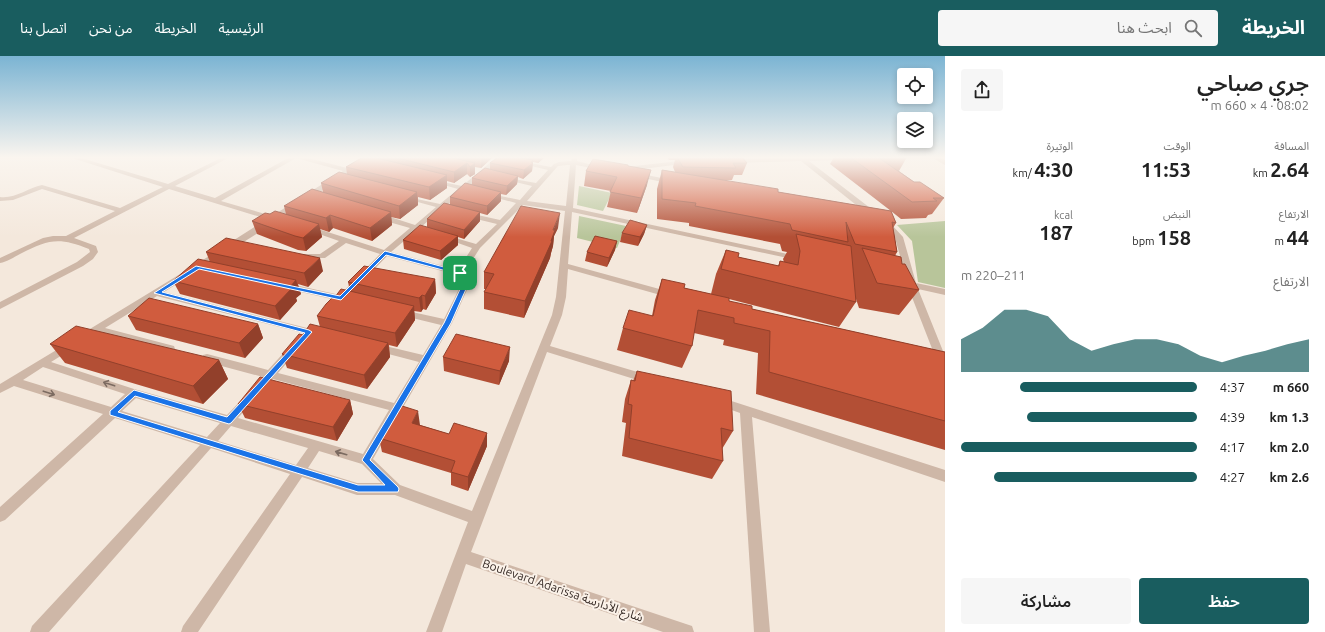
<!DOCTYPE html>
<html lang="ar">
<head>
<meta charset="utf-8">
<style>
  body { margin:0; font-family:Ubuntu,"Noto Sans Arabic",sans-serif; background:#f6f6f6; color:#222; direction:rtl; height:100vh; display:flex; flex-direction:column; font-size:15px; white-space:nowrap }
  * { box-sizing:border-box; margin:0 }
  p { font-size:13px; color:#767676 }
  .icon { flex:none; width:22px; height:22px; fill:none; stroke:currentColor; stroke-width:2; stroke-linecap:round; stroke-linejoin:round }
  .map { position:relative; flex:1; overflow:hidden; direction:ltr }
  .sheet { display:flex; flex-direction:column; background:#fff; width:380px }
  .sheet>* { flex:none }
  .controls { position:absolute; left:897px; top:12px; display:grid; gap:8px }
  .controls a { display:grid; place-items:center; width:36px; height:36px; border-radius:4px; background:#fff; box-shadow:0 2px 6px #0003; font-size:20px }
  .pin { position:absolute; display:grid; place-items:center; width:34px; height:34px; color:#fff; margin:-17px; border-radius:8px; box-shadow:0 2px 6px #0006 }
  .round { display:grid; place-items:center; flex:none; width:42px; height:42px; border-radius:4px; background:#f6f6f6 }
  .overview { display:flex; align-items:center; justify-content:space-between; height:68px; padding:0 16px }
  h1 { font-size:22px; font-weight:600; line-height:30px }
  .figures { display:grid; grid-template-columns:repeat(3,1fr); gap:6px; height:68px; padding:4px 16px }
  .figures div { display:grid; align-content:center }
  .figures b { font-size:20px; font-weight:600 }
  .figures small { font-size:11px; font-weight:400 }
  .figures p { font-size:11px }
  .chart { height:112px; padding:8px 16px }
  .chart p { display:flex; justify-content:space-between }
  .chart svg { width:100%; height:72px; margin-top:4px; fill:#195d5f; opacity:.7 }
  .cta { display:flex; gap:8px; margin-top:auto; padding:8px 16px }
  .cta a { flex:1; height:46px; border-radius:4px; background:#195d5f; color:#fff; font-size:16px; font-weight:600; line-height:46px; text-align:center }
  .cta a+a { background:#f6f6f6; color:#222 }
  ul { padding:0 16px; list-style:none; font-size:13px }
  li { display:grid; grid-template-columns:64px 48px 1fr; align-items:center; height:30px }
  li i { height:10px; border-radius:5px; background:#195d5f }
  header { display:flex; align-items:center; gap:24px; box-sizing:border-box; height:56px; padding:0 20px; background:#195d5f; color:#fff }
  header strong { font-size:19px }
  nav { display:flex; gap:22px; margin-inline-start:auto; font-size:14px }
  .search { width:280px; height:36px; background:#f6f6f6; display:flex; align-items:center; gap:10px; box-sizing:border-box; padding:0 14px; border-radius:4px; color:#767676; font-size:15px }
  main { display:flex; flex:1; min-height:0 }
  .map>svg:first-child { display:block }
  .green { fill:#b8c59a }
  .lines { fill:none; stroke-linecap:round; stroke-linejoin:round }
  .minor { fill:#ceb7a7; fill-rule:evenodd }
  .wall { fill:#b34f35 }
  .shaded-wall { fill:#92402b }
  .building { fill:#d05c3e; stroke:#92402b }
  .oneway { stroke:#7c6b61 }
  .route { fill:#1a73e8; stroke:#fff; fill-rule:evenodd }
  .labels { text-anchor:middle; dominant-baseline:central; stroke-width:4; stroke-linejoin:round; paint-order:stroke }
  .near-street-label { font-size:12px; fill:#392d28; stroke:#fbf2e9 }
</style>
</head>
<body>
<header>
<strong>الخريطة</strong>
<div class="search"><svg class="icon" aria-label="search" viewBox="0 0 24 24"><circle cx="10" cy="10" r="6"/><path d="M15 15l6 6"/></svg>ابحث هنا</div>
<nav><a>الرئيسية</a><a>الخريطة</a><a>من نحن</a><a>اتصل بنا</a></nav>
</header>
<main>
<section class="sheet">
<div class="overview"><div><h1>جري صباحي</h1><p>08:02 · 4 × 660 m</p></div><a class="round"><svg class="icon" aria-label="share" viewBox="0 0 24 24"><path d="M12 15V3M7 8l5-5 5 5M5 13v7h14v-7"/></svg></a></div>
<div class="figures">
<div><p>المسافة</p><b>2.64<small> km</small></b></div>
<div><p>الوقت</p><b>11:53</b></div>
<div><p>الوتيرة</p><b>4:30<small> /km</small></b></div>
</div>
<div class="figures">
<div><p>الارتفاع</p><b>44<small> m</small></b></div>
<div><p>النبض</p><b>158<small> bpm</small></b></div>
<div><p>kcal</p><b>187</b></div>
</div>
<div class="chart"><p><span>الارتفاع</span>211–220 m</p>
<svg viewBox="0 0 160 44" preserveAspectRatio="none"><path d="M0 44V24L10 17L20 6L30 6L40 10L50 24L60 31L70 27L80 24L90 24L100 27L110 34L120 38L130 34L140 31L150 27L160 24V44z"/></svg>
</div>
<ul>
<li><b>660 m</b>4:37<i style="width:75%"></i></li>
<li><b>1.3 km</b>4:39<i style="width:72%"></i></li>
<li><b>2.0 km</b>4:17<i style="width:100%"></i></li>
<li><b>2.6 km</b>4:27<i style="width:86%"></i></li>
</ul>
<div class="cta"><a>حفظ</a><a>مشاركة</a></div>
</section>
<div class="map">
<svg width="945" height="576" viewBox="0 0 945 576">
  <rect width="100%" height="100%" fill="#f4e8dc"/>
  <path class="green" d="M579,130L612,137L603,155L577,149Z
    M579,160L626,170L617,192L577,182Z
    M945,165V232L918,226L912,185L897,169Z"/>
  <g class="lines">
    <path class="minor" d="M69,101H78L168,128L223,101H230L175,130L215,142L290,101H304L347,112L365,101H372L277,165L164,236L319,275L322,276L324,278L322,280L319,281L157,240L105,272L174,290L175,293L174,296L170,297L97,277L86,283H80L78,281L80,279L195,209L267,163L169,133L74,182L96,190L98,196L93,203L83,210L0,253V246L77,206L90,196L89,193C59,181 49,183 20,198C14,201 7,206 0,207V202L43,182L53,180H66L115,155L42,133L13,144L0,145V141C15,143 28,132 42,129L120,152L163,131ZM296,102L343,115L272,160L221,145Z
      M497,101H504L468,132V134L464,135L446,150L450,152L449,154L442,153L421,171L425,173L424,175L417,174L391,196L458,214L472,192L441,181L445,179L476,188L497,168L464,160V156L500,164L516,147L486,139V137L520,144L532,130L503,123V121L536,127L548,114L519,107V105L551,111L554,108L559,106L571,105L573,101H577V105L604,112L601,114L576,109L573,152L797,200L801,202L797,204L572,156L568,208L674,237L676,239L671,242L568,213L566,241L562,259L550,290L651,320L652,323L651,326L647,327L547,296L471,496L686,568L692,570L694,576H663L466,508L442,576H426L468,466L395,439H357L302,421L198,576H181L183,570L290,418L211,392L49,576H30L32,570L200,389L115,362L5,464L0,466V451L103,358L14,330L0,337V328L68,287L72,289L73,291L72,293L51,306L134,333L227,359L263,321L203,305L202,302L203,299L207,298L268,314L288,292H296L297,295L278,317L394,347L419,306L373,294L372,292L377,288L423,299L441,269L400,259L398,257L403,254L444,263L463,225L457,219L387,200L348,241L351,243L349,245L337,246L336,244L283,232L282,230L283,228L286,227L340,239L380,198L346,187L325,202H300L299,200L300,198H320L339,185L305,173L309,171H312L384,194L410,172L375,162V158H381L415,169L436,151L403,142V140L440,148L458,133L433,126V124L462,130ZM567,109H570L566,150L527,145L558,110ZM523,149L565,155L556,241L552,259L472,455L400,429L373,403L452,267L471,225L464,217L480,192ZM43,311L125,338L111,351L23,324ZM273,323L389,354L363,398L238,362ZM136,342L220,367L207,381L122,355ZM231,370L308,392L296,409L218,385ZM319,395L362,408L381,427H357L308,412Z
      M797,101H870L867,103L809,105L891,168L903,181L916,227L945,233V239L918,233L945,300V317L941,316L940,313L908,231L901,229L900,227L901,225H907L895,182L885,172L801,105L732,107L729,105L732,103Z
      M931,101H938L945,104V109Z
      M688,104L691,106L690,107L626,115L623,113L626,111Z
      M636,117L672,124L675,126L672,128L634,120V118Z
      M719,341L945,414V426L752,361L770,576H754L740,357L715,348L713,345L715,342Z"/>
  </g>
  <path class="wall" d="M363,101H493L481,112L475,111V118L470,121L467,118L454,127L447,125V132L430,144L418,141V149L400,163L391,161L392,169L372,185L333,172L329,176L320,173L322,181L306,195L298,194L257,178L252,165L270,158H286L284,150L323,136L321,127L347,118L346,111Z
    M498,101H545L538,107L533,106L532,115L523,123L518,121L517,128L506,139L501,138V145L487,159L480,157V165L464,183L458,181V189L441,204L404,193L403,184L427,171V163L450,148V141L472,129V122L490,114V107Z
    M667,101H742L747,107L742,119H734L732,124H721L778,136L891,155L830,108L834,101H907L899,115L914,126L944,142L932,158L928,159L926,162L901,163L891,155L896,167L893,172L897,196L895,200L902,208L919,234L899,259L859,252L856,243V246L839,271L729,243V245L752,253L945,296V394L756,338L758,297L723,289L724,284L694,277L692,290L682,312L617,294L623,272L652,260L655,244L662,223L684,232L711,238L716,218L726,194L738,201L778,210L780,205L784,206L783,203L787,196L782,195L780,188L689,170V167L657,163V133L662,114L675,116L673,111L675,104H669Z
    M628,110L647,129L637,157L607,151L611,135L584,130L586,115Z
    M647,169L644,178L638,190L620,186L622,177Z
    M558,172L554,180L553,190L551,197L550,202L524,262L484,253V236L486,233H484V216Z
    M617,185L615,194L607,211L585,205L587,196Z
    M206,196L323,215L308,231L298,228L301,238L296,242L297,245L280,264L180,238L173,225L210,206Z
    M435,223L436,237L426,254L423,253L421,256L414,255L415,264L397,291L389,289L390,301L367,333L287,312L282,298L303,279L320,271L317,260L335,241L350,235L348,226Z
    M128,260L258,268L263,282L245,302L136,274Z
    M50,288L219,304L228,323L203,348L65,307Z
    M443,301L509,305L499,329L444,315Z
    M637,315L733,375L722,393L723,405L712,423L622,400L626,367L622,366L625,343L631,324L633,325Z
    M350,344L353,358L337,385L245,362L238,348Z
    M420,369L449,378L487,377V390L468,435L451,429V417L382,396L379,382Z"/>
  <path class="shaded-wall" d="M482,101H493L481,112V102Z
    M539,101H545L538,107Z
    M533,104L532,115L523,123L524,114Z
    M467,107V118L454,127V116Z
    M475,107V118L470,121V111Z
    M651,114L647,129L637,157L641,142Z
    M447,119V132L430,144L429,131Z
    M518,120L517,128L506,139L507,130Z
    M417,136L418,149L400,163L399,150Z
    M501,136V145L487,159V150Z
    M391,156L392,169L372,185L370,172Z
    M480,156V165L464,183V174Z
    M560,157L558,172L554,180L553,190L551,197L550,202L524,262L525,245Z
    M330,159L333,172L329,176L326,162Z
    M319,168L322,181L306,195L303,182Z
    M647,169L644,178L638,190L640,181Z
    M458,180V189L441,204L440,195Z
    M617,185L615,194L607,211L609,202Z
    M320,202L323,215L308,231L304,217Z
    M435,223L436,237L426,254L425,240Z
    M296,224L301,238L296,242L297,245L280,264L275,250L290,231Z
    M422,239L423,253L421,256L419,242Z
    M414,250L415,264L397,291L395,277Z
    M258,268L263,282L245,302L239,287Z
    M388,287L390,301L367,333L364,319Z
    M510,291L509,305L499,329L500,315Z
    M219,304L228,323L203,348L193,330Z
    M350,344L353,358L337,385L333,371Z
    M418,355L420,369L414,381L412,367Z
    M487,377V390L468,435V421Z"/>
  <path class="building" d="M363,101H373L447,119L429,131L346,111Z
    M393,101H449L475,107L470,111L467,107L454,116Z
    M498,101H517L533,104L531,106L533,107L524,114L490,107Z
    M677,101H742L747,107H733L736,112L683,111Z
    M850,101H907L879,102L914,126H920L944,142H933L937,145L912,146Z
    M593,103L628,109V110L651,114L641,142L610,136L617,121L586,115Z
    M485,112L518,120L507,130L472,122Z
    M662,114L778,133V136L891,155L896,167L892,166L897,196L855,188L846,166L848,186L792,174L790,168L695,150L696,147L662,143Z
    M339,116L417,136L399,150L321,127Z
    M465,127L501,136L487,150L450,141Z
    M312,133L391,156L370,172L330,159L326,162L284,150Z
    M444,147L480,156L464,174L427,163Z
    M521,150L560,157L553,174H555L551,185H552L525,245L484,236L494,218L484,216Z
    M275,155L319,168L303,182L295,180L252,165L265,157L270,158Z
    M630,164L647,169L640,181L622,177Z
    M420,169L458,180L440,195L403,184Z
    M796,178L851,190L856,246L721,213L726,194L739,197L738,201L779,210L780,205L798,209L800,195Z
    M595,180L617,185L609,202L587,196Z
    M226,182L320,202L304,217L206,196Z
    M862,192L901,201L902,208H905L919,234L877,227Z
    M198,203L296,224L290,231H293L275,250L173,225Z
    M364,210L435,223L425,240L422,239L419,242L348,226Z
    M662,223L685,228L684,232L729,242V245L752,250V253L945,296V365L769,316L770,275L734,267V262L698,254L692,290L623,272L629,254L653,260Z
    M341,233L414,250L395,277L317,260L326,248L334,240L335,241Z
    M149,242L258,268L239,287L128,260Z
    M310,268L388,287L364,319L282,298L299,278L303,279Z
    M76,270L219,304L193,330L50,288Z
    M456,278L510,291L500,315L443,301Z
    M637,315L731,335L733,375L721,372L723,405L629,382L632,349L628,348L631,324L635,325Z
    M260,321L350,344L333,371L238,348Z
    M399,349L418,355L412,367L449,378L454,367L487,377L468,421L451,416L455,405L379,382Z"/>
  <defs><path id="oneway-shaft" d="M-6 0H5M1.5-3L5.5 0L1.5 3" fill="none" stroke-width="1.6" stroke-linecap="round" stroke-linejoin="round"/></defs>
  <g class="oneway">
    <use href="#oneway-shaft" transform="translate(109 328) rotate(-162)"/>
    <use href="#oneway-shaft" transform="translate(49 337) rotate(18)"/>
    <use href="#oneway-shaft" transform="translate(341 397) rotate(-164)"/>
  </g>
  <linearGradient id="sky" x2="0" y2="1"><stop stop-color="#7bb4d3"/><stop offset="0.56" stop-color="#faf5ef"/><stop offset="1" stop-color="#faf5ef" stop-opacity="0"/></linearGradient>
  <rect width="945" height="181" fill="url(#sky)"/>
  <path class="route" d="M385,195L462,216L470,224L451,267L370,404L398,431L399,433L398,436H358L110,359V355L134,334L227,361L305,277L154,237L196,210L340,240ZM386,199L458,218L464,225L444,267L362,404L385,429H358L118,356L135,340L229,368L231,367L312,276L309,274L162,236L199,213L341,244Z"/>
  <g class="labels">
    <g class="near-street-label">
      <text transform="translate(563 534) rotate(19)">Boulevard Adarissa شارع الأدارسة</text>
    </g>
  </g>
</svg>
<div class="controls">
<a><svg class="icon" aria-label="locate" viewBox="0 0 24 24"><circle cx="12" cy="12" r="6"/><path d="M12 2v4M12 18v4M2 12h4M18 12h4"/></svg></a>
<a><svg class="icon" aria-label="layers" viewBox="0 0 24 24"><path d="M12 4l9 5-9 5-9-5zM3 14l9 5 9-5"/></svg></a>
</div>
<div class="pin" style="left:460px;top:217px;background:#1e9e55"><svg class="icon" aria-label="arrive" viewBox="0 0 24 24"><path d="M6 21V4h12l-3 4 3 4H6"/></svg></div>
</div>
</main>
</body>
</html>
